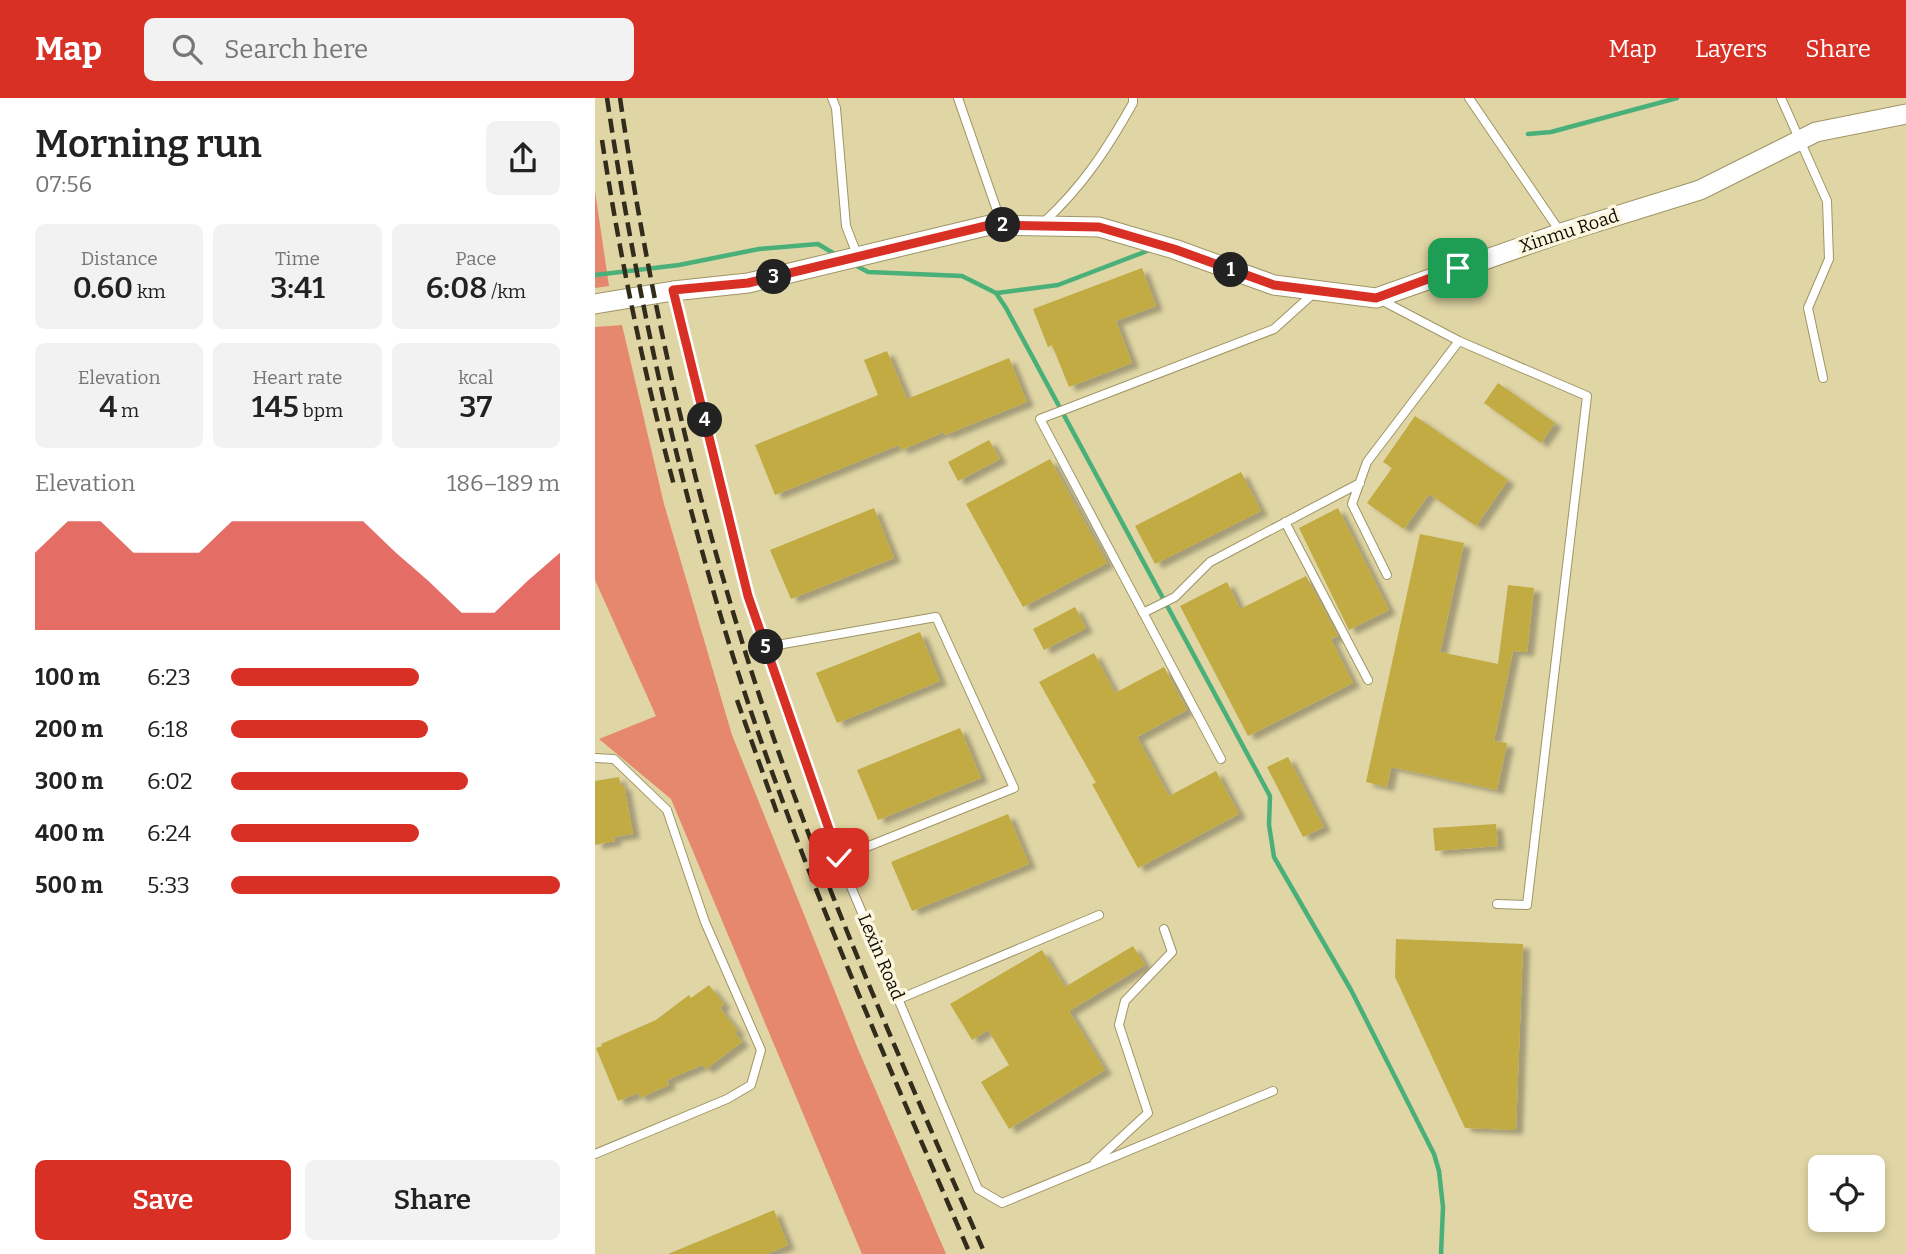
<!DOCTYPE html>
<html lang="en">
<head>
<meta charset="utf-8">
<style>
  body { margin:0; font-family:Bitter,serif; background:#f2f2f2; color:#222; height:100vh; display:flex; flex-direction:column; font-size:26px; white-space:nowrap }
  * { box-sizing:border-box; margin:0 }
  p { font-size:23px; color:#767676 }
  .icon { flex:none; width:38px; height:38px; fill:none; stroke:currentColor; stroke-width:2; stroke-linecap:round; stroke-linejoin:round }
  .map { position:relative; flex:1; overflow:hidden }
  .details { display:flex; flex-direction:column; background:#fff; width:595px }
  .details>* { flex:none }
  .controls { position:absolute; left:1213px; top:1057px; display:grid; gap:14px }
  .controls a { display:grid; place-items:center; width:77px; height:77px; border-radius:10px; background:#fff; box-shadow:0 4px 10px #0003; font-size:35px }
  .pin { position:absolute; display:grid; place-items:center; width:60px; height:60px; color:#fff; margin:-30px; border-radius:14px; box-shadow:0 4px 10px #0006 }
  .km { position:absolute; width:35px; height:35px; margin:-18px; border-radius:50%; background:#222; color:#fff; font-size:19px; line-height:35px; text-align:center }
  .round { display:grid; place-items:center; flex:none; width:74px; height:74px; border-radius:10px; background:#f2f2f2 }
  .head { display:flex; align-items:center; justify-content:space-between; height:119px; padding:0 35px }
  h1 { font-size:38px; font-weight:600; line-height:52px }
  .metrics { display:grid; grid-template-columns:repeat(3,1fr); gap:10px; height:119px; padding:7px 35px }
  .metrics div { display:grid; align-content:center; border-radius:10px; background:#f2f2f2; text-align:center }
  .metrics b { font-size:30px; font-weight:600 }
  .metrics small { font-size:19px; font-weight:400 }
  .metrics p { font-size:19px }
  .chart { height:196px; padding:14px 35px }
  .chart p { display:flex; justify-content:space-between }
  .chart svg { width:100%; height:126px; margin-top:7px; fill:#d93025; opacity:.7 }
  .action { display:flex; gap:14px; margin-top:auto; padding:14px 35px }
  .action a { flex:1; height:80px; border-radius:10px; background:#d93025; color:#fff; font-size:28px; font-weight:600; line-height:80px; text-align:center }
  .action a+a { background:#f2f2f2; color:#222 }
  ul { padding:0 35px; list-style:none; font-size:23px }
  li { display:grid; grid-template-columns:112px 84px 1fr; align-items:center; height:52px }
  li i { height:18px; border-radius:9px; background:#d93025 }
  header { display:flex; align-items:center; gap:42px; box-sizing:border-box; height:98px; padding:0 35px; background:#d93025; color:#fff }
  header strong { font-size:33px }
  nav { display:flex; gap:38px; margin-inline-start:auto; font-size:24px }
  .search { width:490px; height:63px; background:#f2f2f2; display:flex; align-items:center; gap:18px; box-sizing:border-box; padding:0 24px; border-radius:10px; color:#767676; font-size:26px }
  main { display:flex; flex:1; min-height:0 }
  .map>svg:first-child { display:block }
  .green { fill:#e5886d }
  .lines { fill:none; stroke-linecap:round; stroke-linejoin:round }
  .stream { stroke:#49b07a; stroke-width:4.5 }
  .building { fill:#c1ab42; filter:url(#shadow) }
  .service-casing { stroke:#9f9566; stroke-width:10 }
  .tertiary-casing { stroke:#9f9566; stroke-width:21 }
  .service { stroke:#fff; stroke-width:8 }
  .tertiary { stroke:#fff; stroke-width:19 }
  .rail { stroke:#312c1b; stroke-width:4.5; stroke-dasharray:14 7; stroke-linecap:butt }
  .route-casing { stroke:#fff; stroke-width:14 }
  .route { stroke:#d93025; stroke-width:9 }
  .labels { text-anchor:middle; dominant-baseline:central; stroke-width:7; stroke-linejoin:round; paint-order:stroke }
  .street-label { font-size:18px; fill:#0f0b00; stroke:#fbf6dd }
</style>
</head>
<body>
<header>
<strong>Map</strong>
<div class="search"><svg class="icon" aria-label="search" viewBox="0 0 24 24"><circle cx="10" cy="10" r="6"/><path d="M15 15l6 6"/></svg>Search here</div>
<nav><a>Map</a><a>Layers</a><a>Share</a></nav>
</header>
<main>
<section class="details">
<div class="head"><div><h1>Morning run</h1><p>07:56</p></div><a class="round"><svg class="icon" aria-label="share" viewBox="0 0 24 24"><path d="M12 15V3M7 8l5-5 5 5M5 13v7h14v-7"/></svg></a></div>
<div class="metrics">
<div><p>Distance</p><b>0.60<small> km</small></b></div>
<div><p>Time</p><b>3:41</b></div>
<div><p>Pace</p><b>6:08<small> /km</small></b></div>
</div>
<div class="metrics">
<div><p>Elevation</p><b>4<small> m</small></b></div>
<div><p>Heart rate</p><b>145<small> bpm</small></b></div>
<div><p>kcal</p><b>37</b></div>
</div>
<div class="chart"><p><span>Elevation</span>186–189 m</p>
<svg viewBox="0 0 160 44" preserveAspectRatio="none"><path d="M0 44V17L10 6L20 6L30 17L40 17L50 17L60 6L70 6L80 6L90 6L100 6L110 17L120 27L130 38L140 38L150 27L160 17V44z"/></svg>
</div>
<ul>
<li><b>100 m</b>6:23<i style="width:57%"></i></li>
<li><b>200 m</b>6:18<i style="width:60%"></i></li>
<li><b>300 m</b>6:02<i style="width:72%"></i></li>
<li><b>400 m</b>6:24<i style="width:57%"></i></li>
<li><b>500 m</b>5:33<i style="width:100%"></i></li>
</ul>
<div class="action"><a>Save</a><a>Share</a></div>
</section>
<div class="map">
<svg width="1311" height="1156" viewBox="0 0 1311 1156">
  <defs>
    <filter id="shadow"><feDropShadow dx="7" dy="4.5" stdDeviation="2" flood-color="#0004"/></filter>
  </defs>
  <rect width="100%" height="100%" fill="#e0d5a4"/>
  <path class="green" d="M0,93L14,188L0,190Z
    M27,227L69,406L137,637L263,951L351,1156H267L76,701L4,641L61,618L0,482V229Z"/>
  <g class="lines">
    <path class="stream" d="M933,36L956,34L1082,0
      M260,167L273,174L367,178L401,195L411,210L675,698L674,727L679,759L756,892L839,1056L844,1073L848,1109L846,1156
      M0,177L84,167L164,151L223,146L243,158
      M402,195L463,187L552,153"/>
  </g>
  <path class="building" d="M547,170L561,208L521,223L537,265L474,289L457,247L453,249L438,211Z
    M292,253L312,301L414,260L432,304L350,337L349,334L306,352L304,347L180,397L160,347L283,297L269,262Z
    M903,285L960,325L946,345L889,305Z
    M820,318L913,382L881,428L834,396L809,431L772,405L797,370L788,364Z
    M394,342L405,361L363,383L353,364Z
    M455,361L512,465L428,509L371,406Z
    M646,374L666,413L560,466L540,428Z
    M279,410L299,460L196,501L175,452Z
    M743,410L794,512L754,532L704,430Z
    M825,436L869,445L845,554L903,566L913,487L939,490L932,554L918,553L899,643L912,645L902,692L796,669L792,689L771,684Z
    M711,478L743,538L736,541L758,585L653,638L585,508L632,484L645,511Z
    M480,509L491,530L449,552L438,531Z
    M325,534L345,583L242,625L221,575Z
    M499,555L520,595L569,569L592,612L542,639L574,698L621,673L644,716L543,770L497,686L501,685L444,584Z
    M365,630L386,680L283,722L262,672Z
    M693,659L729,729L708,739L672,669Z
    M24,679L26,688L29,687L38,736L19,739L20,743L0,747V683Z
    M413,716L434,766L317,813L296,764Z
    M901,726L903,748L840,753L838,730Z
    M801,841L928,846L921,1032L870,1030L800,879Z
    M538,848L550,867L474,913L510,972L414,1031L386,984L414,967L393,932L377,942L355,906L447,852L470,889Z
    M114,887L129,906L125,910L143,933L140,935L147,944L111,971L107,967L72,982L74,987L45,1000L43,995L23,1003L1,950L7,948L6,946L61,922L94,897L96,900Z
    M179,1112L193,1147L172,1156H73Z"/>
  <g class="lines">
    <g class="service-casing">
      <path id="service" d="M237,0L241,10L251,128L263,159
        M363,0L407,127
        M874,0L966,135
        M1186,0L1232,103L1234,161L1213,210L1228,280
        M449,124C488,88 512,51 538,5V0
        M78,193L153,498L244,760L383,1091L407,1105L678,993
        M784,201L864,243L992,298L932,807L902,806
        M690,424L773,582
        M792,477L757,406L772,364L864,243
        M548,515L580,499L615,464L765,385
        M171,549L341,519L419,690L244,760
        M0,660L19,661L72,712L110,824L166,952L156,987L132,1001L0,1056
        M626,661L445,321L679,231L720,194
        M304,901L504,817
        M500,1064L553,1015L524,927L530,903L577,854L569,831"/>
    </g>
    <g class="tertiary-casing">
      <path id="tertiary" d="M0,206L78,193L153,185L395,127L504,129L579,151L679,187L781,200L966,135L1105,92L1221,34L1311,16"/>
    </g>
    <use href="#service" class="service"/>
    <use href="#tertiary" class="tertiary"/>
    <path class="rail" d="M12,0C41,193 83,385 142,571C206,771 292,964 375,1156
      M25,0C57,218 107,433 179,641C240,816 316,986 390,1156
      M7,42C25,159 49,276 80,391
      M142,602L182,715"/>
  </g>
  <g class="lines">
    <g class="route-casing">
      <path id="route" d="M244,760L153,498L78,192L153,185L395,127L504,129L579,151L679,187L781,200L863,170"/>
    </g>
    <use href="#route" class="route"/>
  </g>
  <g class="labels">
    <g class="street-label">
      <text transform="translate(974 133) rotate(-18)">Xinmu Road</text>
      <text transform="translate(286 859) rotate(67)">Lexin Road</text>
    </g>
  </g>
</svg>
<div class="controls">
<a><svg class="icon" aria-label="locate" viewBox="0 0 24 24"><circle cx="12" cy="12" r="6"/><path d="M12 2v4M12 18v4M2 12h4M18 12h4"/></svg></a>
</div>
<div class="pin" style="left:863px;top:170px;background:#1e9e55"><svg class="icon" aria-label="arrive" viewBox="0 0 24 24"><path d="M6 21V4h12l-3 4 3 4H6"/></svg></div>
<div class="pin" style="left:244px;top:760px;background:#d93025"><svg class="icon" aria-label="check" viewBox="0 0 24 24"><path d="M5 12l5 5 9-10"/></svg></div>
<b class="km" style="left:636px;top:172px">1</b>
<b class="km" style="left:408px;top:127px">2</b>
<b class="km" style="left:179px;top:179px">3</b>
<b class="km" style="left:110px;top:322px">4</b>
<b class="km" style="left:171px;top:549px">5</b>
</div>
</main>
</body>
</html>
